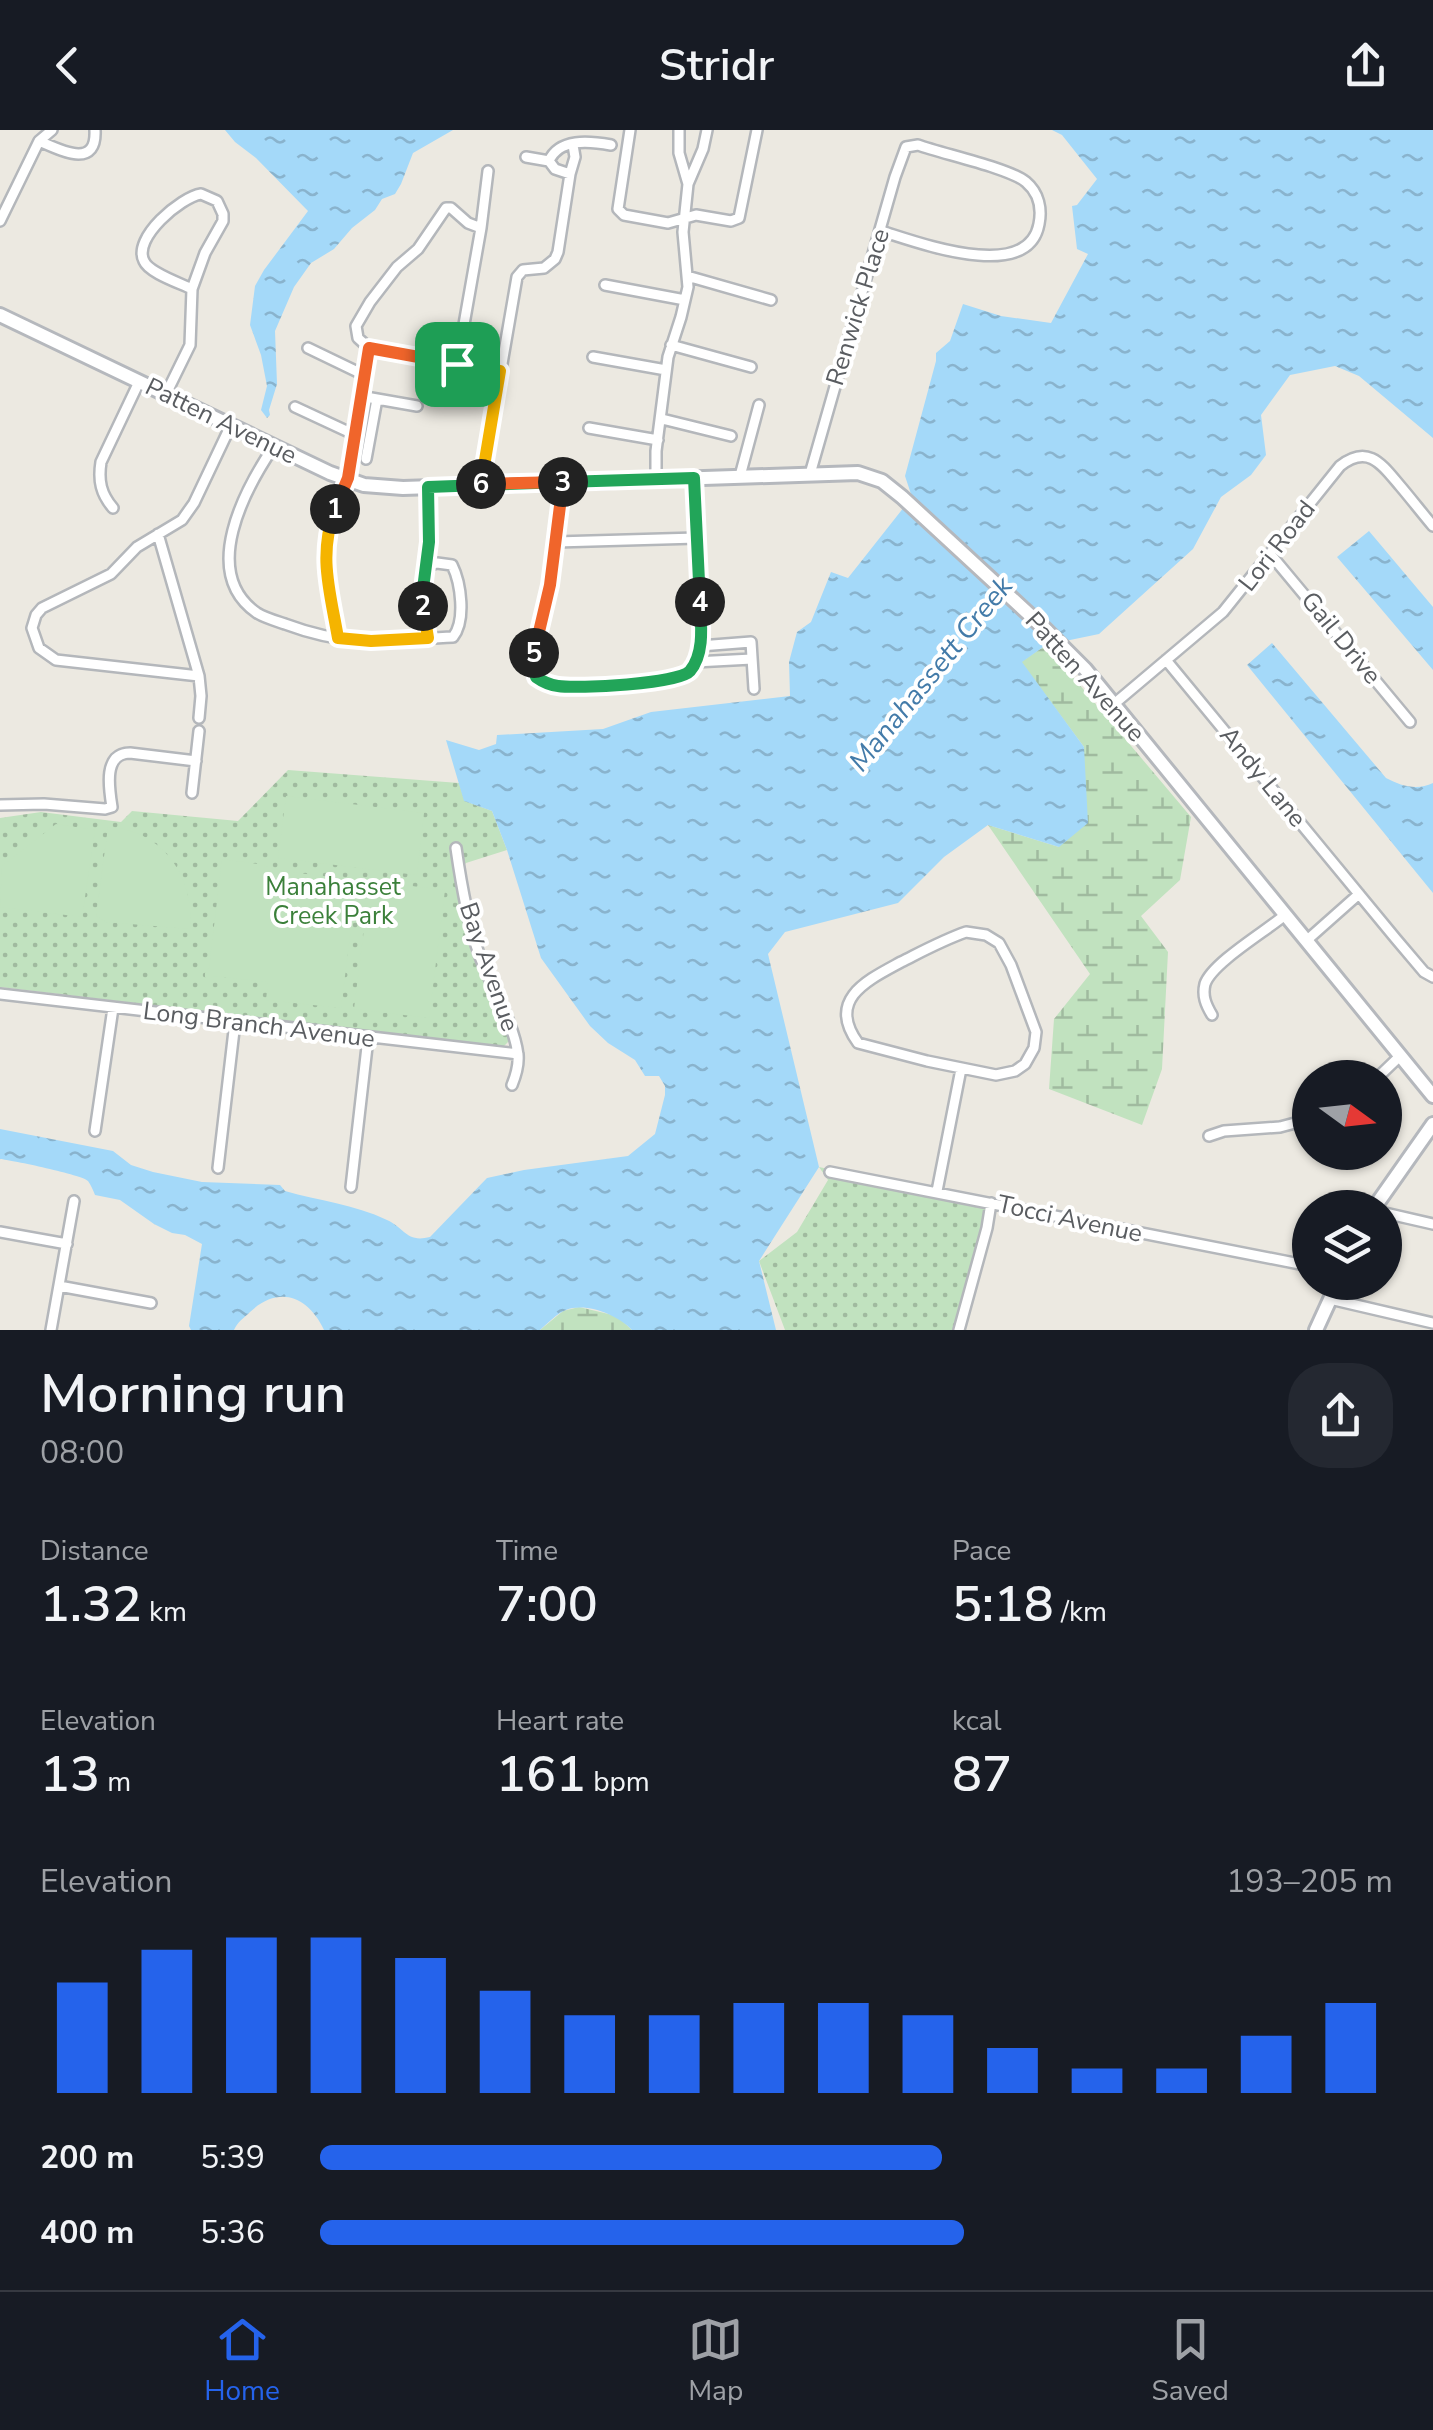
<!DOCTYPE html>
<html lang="en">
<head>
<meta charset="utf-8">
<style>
  body { margin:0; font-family:"Nunito Sans",sans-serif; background:#242831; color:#f1f3f6; height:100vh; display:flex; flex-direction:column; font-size:38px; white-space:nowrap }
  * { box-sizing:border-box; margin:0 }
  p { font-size:32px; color:#9ea1a6 }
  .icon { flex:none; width:55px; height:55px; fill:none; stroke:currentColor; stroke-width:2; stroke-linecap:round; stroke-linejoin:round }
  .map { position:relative; height:1200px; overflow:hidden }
  .drawer { display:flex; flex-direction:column; background:#171b24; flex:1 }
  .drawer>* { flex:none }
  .needle { width:65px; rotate:105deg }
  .controls { position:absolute; left:1292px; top:930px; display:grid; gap:20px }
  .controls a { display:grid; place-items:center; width:110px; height:110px; border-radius:50%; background:#171b24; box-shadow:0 2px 8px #0004; font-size:50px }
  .pin { position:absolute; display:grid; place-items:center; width:85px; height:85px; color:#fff; margin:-42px; border-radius:20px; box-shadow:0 5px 15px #0006 }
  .km { position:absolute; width:50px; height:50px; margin:-25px; border-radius:50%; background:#222; color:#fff; font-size:28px; line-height:50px; text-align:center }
  .round { display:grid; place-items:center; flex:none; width:105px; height:105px; border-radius:40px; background:#242831 }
  .overview { display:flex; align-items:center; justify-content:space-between; height:170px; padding:0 40px }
  h1 { font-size:55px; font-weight:600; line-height:75px }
  .figures { display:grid; grid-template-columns:repeat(3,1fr); gap:15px; height:170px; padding:10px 40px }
  .figures div { display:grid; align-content:center }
  .figures b { font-size:50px; font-weight:600 }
  .figures small { font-size:28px; font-weight:400 }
  .figures p { font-size:28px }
  .chart { height:280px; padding:20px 40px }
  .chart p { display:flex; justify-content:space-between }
  .chart svg { width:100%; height:180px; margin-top:10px; stroke:#2563eb; stroke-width:6 }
  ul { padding:0 40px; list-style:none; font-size:32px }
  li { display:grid; grid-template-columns:160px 120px 1fr; align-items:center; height:75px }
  li i { height:25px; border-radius:12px; background:#2563eb }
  header { display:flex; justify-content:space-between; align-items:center; height:130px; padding:0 40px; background:#171b24; font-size:45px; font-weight:600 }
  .tabs { display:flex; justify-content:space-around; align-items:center; height:140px; border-top:2px solid #363941; background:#171b24; font-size:28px; color:#9ea1a6 }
  .tabs a { display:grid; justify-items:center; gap:5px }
  .tabs .on { color:#2563eb }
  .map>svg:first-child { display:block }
  .wetland { fill:url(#wetland-marsh) }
  .park { fill:url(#park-dots) }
  .garden { fill:#c1e2bf }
  .water { fill:url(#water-ripples) }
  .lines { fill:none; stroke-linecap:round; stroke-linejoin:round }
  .street-casing { stroke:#b4b7bb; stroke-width:14 }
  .secondary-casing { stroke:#b5b8bd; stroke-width:18 }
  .street { stroke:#fff; stroke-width:9 }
  .secondary { stroke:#fff; stroke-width:12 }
  .split-1-casing { stroke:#fff; stroke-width:20 }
  .split-2-casing { stroke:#fff; stroke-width:20 }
  .split-3-casing { stroke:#fff; stroke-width:20 }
  .split-4-casing { stroke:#fff; stroke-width:20 }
  .split-5-casing { stroke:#fff; stroke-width:20 }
  .split-6-casing { stroke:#fff; stroke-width:20 }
  .split-7-casing { stroke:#fff; stroke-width:20 }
  .split-1 { stroke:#f0652b; stroke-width:12 }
  .split-2 { stroke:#f5b400; stroke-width:12 }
  .split-3 { stroke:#22a559; stroke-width:12 }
  .split-4 { stroke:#22a559; stroke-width:12 }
  .split-5 { stroke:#22a559; stroke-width:12 }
  .split-6 { stroke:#f0652b; stroke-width:12 }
  .split-7 { stroke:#f5b400; stroke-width:12 }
  .labels { text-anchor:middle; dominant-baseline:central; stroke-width:8; stroke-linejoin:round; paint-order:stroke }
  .street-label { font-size:25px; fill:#5a5d61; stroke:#fff }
  .park-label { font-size:25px; fill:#3b803a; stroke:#fff }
  .water-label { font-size:28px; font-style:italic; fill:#437ba9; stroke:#fff }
</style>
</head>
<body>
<header><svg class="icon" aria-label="back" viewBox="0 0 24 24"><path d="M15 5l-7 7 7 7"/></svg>Stridr<svg class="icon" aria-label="share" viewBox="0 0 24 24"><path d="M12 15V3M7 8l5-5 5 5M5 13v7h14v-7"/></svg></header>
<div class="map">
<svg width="1433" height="1200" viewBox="0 0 1433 1200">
  <defs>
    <pattern id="wetland-marsh" width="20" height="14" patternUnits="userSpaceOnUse" patternTransform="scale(2.5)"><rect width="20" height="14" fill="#c1e2bf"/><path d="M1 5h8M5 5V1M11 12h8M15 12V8" fill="none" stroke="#a0ba9f"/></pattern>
    <pattern id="park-dots" width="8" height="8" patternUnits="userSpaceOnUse" patternTransform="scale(2.5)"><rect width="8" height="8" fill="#c1e2bf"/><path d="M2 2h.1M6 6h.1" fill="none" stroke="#a0ba9f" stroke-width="1.8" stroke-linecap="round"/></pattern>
    <pattern id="water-ripples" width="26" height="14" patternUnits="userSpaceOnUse" patternTransform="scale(2.5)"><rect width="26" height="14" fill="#a4d9f9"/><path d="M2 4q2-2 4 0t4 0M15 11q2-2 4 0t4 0" fill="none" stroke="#89b3cd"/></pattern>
  </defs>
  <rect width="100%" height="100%" fill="#ece9e1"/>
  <path class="wetland" d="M1046,515L1191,687L1180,750L1141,786L1168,822L1162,939L1142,995L1049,959L1054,889L1090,844L988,695L1059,717L1084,617L1021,532Z
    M579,1177L617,1186L632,1200H540L563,1181Z"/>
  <path class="park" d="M288,640L459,653L465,671L492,681L507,720L466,733L454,747L471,822L509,905L508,912L503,917L0,857V688L41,682L121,692L132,681L238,691Z
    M819,1037L992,1075L957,1200H785L759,1131L797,1102L828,1050Z"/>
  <path class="garden" d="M286,666L424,683L417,745L278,728Z
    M56,694L95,700L82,787L0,777L2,736Z
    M108,697C163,700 195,747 190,799L106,792L96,786Z
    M222,729L258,734L281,741L357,750L341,878L266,870L268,852L215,846L209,849L205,847V843L209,838Z
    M370,751L445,760L429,888L354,879Z"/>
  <path class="water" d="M225,0H453L413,23L401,54L395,64L382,69L375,80L352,98L334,119L311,133L294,157L275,201L277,254L269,280L270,285L267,288L261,280L267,256L261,225L250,195L255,156L264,140L308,81L256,28L235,12Z
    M1052,0H1433V308L1359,246L1335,236L1290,245L1261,285L1266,325L1251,345L1221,367L1193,419L1099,504L1046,515L1022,532L1084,617L1088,693L1059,717L988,695L944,727L898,773L785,802L768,824L819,1037L759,1131L776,1200H632C618,1185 586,1172 566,1180C556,1184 548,1193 540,1200H324C308,1166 279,1155 250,1182C243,1189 238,1191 234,1200H191L189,1196L202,1114L185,1105L172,1103L154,1094L120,1070L95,1065C93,1060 91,1055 88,1051C83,1045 11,1030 0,1029V999L113,1021L131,1035L153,1042L202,1052L280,1055L285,1061C319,1071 354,1074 387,1090C405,1098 406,1113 430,1107L487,1048L524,1040L628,1026L655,1004L665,965V956L659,946H645L635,930L608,913L590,896L541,828L507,720L492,681L464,671L446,610L479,620L496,614L497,605L603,599L651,582L790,566L789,532L797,502L811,492L831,442L848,448L912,367L905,346L936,231V223L950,211L963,174L1001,186L1051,193L1088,124L1077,119L1072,76L1077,75L1097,49L1062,5Z
    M1369,401L1433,477V540L1337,427Z
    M1272,513L1386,648C1401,656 1417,661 1433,653V763L1247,535Z"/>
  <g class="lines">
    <g class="street-casing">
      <path id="street" d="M52,0L39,11C60,20 97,40 95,0
        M630,0L618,79L624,85L668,93L696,85L731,91L739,88L757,0
        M679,0V23L688,54
        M526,27L549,31
        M570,44L555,39L549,31C559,8 589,11 611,15
        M201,64L217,71L223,84V91L205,123L192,159C180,153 149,143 144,131C132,108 181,67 201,64Z
        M0,91L39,11
        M687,146L771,170
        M605,155L685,170
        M671,215L751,237
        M308,218L364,245
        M369,218L500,241
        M593,227L666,240
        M457,234L481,98L488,41
        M166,264L190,215L192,159
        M360,266L417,276
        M295,277L353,304
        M662,289L731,306
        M589,298L658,310
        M274,316C245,359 199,443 257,483C265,488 276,491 285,494C309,503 334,509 360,511C391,513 422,508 453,507C466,491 461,453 452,435L437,433L427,436
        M366,329L377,269
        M810,344L895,47L906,17L918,15C943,24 1009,38 1026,52C1039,63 1042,79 1039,94C1028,154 917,112 881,101
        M740,346L759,275
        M656,349V321L668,227L681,187L688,157L683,102L688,54L703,19L707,0
        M563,352L551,455L533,525L536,547C566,566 642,552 678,549L684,546L693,536L701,509L694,348
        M481,355L517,147L523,140L544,138L555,129L558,122L570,44L575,27L573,15
        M428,357L429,412L423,468L428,508
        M113,378C101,364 98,351 101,332L139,252
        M158,404L199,546L201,566L199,588
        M556,412L697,408
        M1271,425L1410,592
        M338,508L326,443V410L335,380L348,348L369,218L358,208L356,196L370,172L397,137L418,119L446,78H451L468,93L481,98
        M700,516L751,512L754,559
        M1166,530L1396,809L1424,842L1433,847
        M695,532L752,529
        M199,546L56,530L39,518L32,498L36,485L42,478L111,444L137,417L182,390L194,373L231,295
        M1114,574L1223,482L1340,336C1369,313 1383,336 1401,357C1412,370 1422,383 1433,396
        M192,663L199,601
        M0,675L44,674L105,679L112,677C109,658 103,623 130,623L196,631
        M456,718C461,753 467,790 479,824C490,855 514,892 518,925C519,936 516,945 512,955
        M966,802L986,805L999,813L1011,835L1036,902L1034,918L1025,934L1015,941L996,945L927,931L858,913C826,869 868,850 901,832C923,821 943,810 966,802Z
        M1306,811L1359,764
        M0,864L518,924
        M1212,885C1206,875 1202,866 1205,854C1212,833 1266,801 1285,785
        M1377,948L1400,926
        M95,1001L113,878
        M1209,1006L1224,1001L1280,997L1310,989
        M218,1038L235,892
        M830,1042L1310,1136
        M351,1057L368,908
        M937,1061L961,939
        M1385,1083L1433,1094
        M0,1102L67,1114
        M59,1156L151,1173
        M1330,1169L1433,1193
        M51,1200L74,1071
        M959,1200L987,1098L991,1073"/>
    </g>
    <g class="secondary-casing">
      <path id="secondary" d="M0,185L330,343L364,355L403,358L858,343L882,351L902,367L1045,499L1085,539L1433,966
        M1374,1078L1433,994
        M1316,1200L1338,1152"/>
    </g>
    <use href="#street" class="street"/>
    <use href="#secondary" class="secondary"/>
  </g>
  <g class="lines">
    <g class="split-1-casing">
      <path id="split-1" d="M335,379L348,348L369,218L457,234"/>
    </g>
    <g class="split-2-casing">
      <path id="split-2" d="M335,379C318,426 330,461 338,508L371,511L428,508L423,476"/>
    </g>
    <g class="split-3-casing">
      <path id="split-3" d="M423,476L424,451L429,412L428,357L563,352"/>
    </g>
    <g class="split-4-casing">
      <path id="split-4" d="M563,352L694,348L700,472"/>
    </g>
    <g class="split-5-casing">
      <path id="split-5" d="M534,523L533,534L536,547C543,552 550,555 558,556C577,559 679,554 690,541C705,523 701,494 700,472"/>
    </g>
    <g class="split-6-casing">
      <path id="split-6" d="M481,354L563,352L550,455L534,523"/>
    </g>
    <g class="split-7-casing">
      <path id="split-7" d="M457,234L500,241L481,354"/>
    </g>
    <use href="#split-1" class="split-1"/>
    <use href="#split-2" class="split-2"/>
    <use href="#split-3" class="split-3"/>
    <use href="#split-4" class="split-4"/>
    <use href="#split-5" class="split-5"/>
    <use href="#split-6" class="split-6"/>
    <use href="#split-7" class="split-7"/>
  </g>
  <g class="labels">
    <g class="street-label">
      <text transform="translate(858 177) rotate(-73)">Renwick Place</text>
      <text transform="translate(221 291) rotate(26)">Patten Avenue</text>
      <text transform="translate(1277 416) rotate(-52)">Lori Road</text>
      <text transform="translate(1341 508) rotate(51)">Gail Drive</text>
      <text transform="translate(1085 547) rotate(48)">Patten Avenue</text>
      <text transform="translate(1263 647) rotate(51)">Andy Lane</text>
      <text transform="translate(489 837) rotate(71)">Bay Avenue</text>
      <text transform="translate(259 895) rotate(7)">Long Branch Avenue</text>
      <text transform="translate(1070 1089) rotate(12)">Tocci Avenue</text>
    </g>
    <g class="park-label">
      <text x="333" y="757">Manahasset<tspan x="333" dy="29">Creek Park</tspan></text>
    </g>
    <g class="water-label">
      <text transform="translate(931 544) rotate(-51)">Manahassett Creek</text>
    </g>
  </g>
</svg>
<div class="controls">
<a><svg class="needle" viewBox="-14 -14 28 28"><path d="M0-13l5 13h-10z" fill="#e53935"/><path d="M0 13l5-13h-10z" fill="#9ea1a6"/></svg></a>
<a><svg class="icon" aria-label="layers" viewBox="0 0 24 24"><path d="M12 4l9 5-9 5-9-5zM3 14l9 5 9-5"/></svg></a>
</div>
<div class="pin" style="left:457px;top:234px;background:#1e9e55"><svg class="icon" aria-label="arrive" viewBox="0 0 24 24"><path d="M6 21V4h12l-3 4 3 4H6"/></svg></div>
<b class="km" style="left:335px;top:379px">1</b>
<b class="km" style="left:423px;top:476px">2</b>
<b class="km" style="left:563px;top:352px">3</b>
<b class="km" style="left:700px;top:472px">4</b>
<b class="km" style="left:534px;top:523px">5</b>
<b class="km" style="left:481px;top:354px">6</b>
</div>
<section class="drawer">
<div class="overview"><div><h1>Morning run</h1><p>08:00</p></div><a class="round"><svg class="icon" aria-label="share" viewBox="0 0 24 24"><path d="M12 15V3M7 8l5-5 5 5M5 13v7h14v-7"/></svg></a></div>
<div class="figures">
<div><p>Distance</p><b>1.32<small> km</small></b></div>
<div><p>Time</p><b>7:00</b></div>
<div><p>Pace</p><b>5:18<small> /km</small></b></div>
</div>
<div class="figures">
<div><p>Elevation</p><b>13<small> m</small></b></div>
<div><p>Heart rate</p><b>161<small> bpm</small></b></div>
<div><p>kcal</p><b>87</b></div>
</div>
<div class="chart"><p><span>Elevation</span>193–205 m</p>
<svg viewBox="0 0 160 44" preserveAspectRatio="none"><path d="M5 44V17M15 44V9M25 44V6M35 44V6M45 44V11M55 44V19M65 44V25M75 44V25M85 44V22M95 44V22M105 44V25M115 44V33M125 44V38M135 44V38M145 44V30M155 44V22"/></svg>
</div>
<ul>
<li><b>200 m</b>5:39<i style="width:58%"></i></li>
<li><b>400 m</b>5:36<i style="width:60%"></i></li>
</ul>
</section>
<nav class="tabs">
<a class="on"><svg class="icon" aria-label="home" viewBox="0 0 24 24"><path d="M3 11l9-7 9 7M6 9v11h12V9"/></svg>Home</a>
<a><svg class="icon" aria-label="map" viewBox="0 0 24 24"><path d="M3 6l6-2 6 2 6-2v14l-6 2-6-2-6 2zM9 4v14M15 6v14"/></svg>Map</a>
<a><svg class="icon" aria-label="saved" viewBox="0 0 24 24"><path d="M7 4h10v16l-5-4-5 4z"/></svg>Saved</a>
</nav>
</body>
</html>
